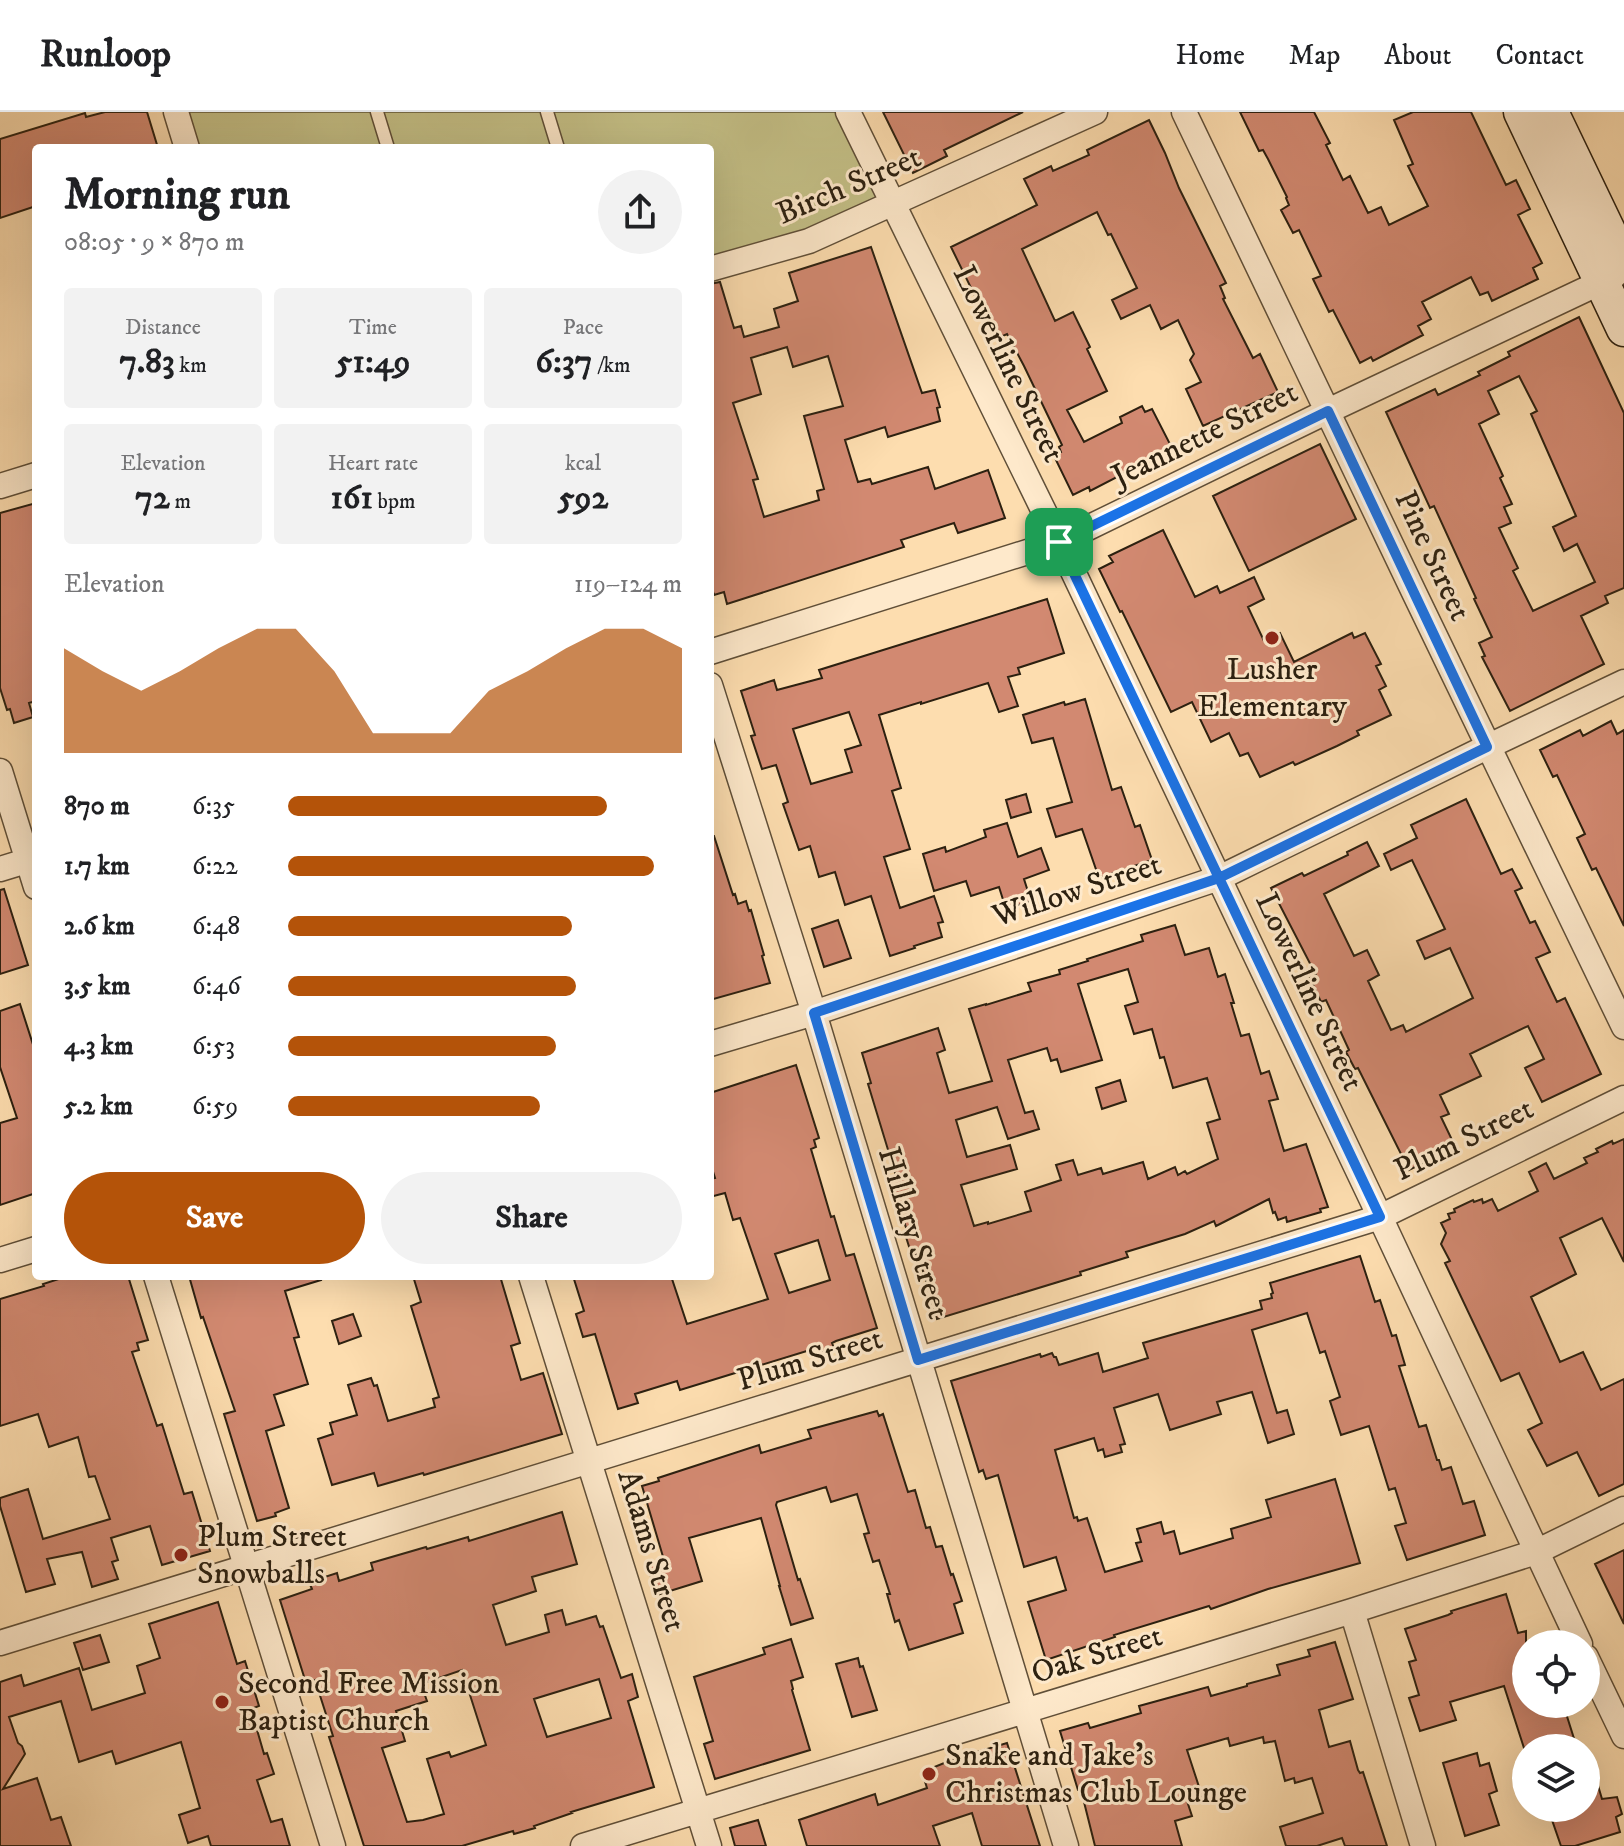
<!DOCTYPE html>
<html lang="en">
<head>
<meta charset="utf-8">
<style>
  body { margin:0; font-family:"IM FELL DW Pica",serif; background:#f2f2f2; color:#202124; height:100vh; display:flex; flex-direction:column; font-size:30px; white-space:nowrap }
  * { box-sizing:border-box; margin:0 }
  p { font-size:26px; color:#757577 }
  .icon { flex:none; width:44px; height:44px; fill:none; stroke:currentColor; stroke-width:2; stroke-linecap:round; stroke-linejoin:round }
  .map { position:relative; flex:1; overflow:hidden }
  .sheet { position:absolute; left:32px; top:32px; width:682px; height:1136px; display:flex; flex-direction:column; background:#fff; border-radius:8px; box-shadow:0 8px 32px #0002 }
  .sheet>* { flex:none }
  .controls { position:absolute; left:1512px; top:1518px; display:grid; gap:16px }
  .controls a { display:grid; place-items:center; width:88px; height:88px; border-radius:50%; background:#fff; box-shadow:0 8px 32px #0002; font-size:40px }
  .pin { position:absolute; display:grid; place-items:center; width:68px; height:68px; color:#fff; margin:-34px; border-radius:16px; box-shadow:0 4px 12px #0006 }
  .round { display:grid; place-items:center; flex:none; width:84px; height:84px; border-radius:42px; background:#f2f2f2 }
  .summary { display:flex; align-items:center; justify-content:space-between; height:136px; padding:0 32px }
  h1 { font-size:44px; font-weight:700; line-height:60px }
  .figures { display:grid; grid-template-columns:repeat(3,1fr); gap:12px; height:136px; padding:8px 32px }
  .figures div { display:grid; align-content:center; border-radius:8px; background:#f2f2f2; text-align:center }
  .figures b { font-size:34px; font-weight:700 }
  .figures small { font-size:22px; font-weight:400 }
  .figures p { font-size:22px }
  .chart { height:224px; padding:16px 32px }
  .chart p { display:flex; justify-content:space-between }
  .chart svg { width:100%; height:144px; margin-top:8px; fill:#b45309; opacity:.7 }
  .primary-button { display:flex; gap:16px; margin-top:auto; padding:16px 32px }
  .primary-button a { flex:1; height:92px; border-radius:48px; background:#b45309; color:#fff; font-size:32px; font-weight:700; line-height:92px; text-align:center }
  .primary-button a+a { background:#f2f2f2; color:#202124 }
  ul { padding:0 32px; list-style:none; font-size:26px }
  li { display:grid; grid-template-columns:128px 96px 1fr; align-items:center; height:60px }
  li i { height:20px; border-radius:10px; background:#b45309 }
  header { display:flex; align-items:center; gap:48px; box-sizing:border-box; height:112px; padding:0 40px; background:#fff; border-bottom:2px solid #e0e0e0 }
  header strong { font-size:38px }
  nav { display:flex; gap:44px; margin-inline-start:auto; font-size:28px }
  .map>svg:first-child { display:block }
  .green { fill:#c4c087; stroke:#78704c; stroke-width:2 }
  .building { fill:#d28971; stroke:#2c2010; stroke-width:2; fill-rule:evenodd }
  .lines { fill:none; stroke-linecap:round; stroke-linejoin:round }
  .lane-casing { stroke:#604f38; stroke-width:15 }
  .street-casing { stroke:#604f38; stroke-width:27 }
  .secondary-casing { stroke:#2c2010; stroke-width:37 }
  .lane { stroke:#fee9cb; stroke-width:12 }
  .street { stroke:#fee9cb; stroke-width:24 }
  .secondary { stroke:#fee9cb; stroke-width:34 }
  .route-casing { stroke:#fff; stroke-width:16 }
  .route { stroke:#1a73e8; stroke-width:10 }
  .poi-dot { fill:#8f2418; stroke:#fee9cb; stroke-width:3 }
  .labels { text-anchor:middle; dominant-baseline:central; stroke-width:6; stroke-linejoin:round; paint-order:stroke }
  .street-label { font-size:32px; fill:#2c2010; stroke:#fee9cb }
  .poi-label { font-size:32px; fill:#2c2010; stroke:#fee9cb; text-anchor:start }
</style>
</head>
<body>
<header>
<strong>Runloop</strong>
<nav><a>Home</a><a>Map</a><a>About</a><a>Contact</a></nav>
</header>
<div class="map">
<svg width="1624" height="1734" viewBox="0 0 1624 1734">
  <rect width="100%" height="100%" fill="#fdddaf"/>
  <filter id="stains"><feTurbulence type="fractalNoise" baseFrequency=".0025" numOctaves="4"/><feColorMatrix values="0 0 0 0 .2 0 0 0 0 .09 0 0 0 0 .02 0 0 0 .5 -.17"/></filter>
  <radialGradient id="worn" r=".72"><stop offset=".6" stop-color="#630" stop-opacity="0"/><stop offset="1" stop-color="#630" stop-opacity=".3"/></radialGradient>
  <path class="green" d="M173,0H850L893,92L710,151V36H184Z"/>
  <path class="building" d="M105,0H147L158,36H36V94L0,106V27L85,1L86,5Z
    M883,0H1023L944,38L947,44L913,61Z
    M1240,0H1314L1330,31L1326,33L1343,68L1350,64L1368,101L1381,95L1389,113L1428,94L1408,54L1413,52L1394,8L1413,0H1471L1506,73L1516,68L1530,97L1518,103L1542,151L1533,156L1538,167L1492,189L1488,180L1480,183L1471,165L1422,190L1431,207L1418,214L1423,223L1373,249L1371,245L1360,251L1333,198L1329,200L1313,167L1321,164L1299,118L1293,121L1281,98L1289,93L1286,86L1287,85L1268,47L1263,38L1259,39Z
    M1149,8L1165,41L1179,76L1226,171L1220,174L1225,186L1223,187L1253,246L1260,242L1278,280L1203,314L1186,277L1201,270L1190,248L1194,242L1178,208L1161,217L1150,193L1121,207L1112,188L1137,176L1111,122L1108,123L1097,100L1022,137L1055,209L1073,200L1090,235L1087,237L1107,279L1067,298L1084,330L1122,311L1120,305L1142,294L1145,300L1152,297L1172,336L1156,344L1158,346L1139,356L1138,354L1090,379L1089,375L1073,383L1054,344L1061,340L1059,335L1062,333L1024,254L1007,222L996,227L951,135L1037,93L1024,67L1051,54L1053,59L1089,43L1087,38Z
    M871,135L922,281L935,278L940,295L937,296L940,309L888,325L885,315L845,328L858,370L870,367L872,372L928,355L935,377L988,358L1005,406L958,421L954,411L901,428L904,435L727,492L724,480L714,483L710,469V172L720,170L734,216L741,214L744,225L779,215L774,197L798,189L789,161ZM787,235L793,255L828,244L843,294L804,304L824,377L817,379L819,388L764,405L753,368L758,367L733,291L761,282L751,246Z
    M1579,205L1624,301V476L1605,484L1608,491L1581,504L1604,552L1510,599L1482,545L1485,544L1479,531L1492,525L1474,487L1476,486L1434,394L1430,396L1386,300L1435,277L1438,283L1480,263L1478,260L1510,244L1508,240ZM1519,264L1537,299L1531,302L1576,404L1553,415L1564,439L1577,432L1595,470L1533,499L1513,459L1518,456L1499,416L1511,411L1504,395L1512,392L1500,366L1503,364L1479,312L1499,302L1488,279Z
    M1320,332L1356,407L1249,459L1213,384Z
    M36,391V589L29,591L33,605L14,611L10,597L7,598L0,576V401Z
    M1163,418L1195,485L1217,474L1220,481L1254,465L1264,487L1248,495L1264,529L1280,521L1294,550L1352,521L1354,526L1365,521L1381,552L1376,554L1386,574L1379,578L1391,603L1357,619L1359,623L1337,634L1295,653L1293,650L1260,665L1248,641L1240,644L1229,621L1211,630L1192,590L1171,600L1122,499L1120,500L1099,457L1113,450L1109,444Z
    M1047,487L1064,541L1018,556L1020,562L1008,565L1018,594L999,600L988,571L921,592V590L879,603L901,676L892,679L910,737L884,745L900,796L934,784L943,810L938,811L942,825L914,834L915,836L890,844L871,784L845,793L835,760L819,765L810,734L799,738L783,692L788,690L776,653L762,657L751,624L755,623L741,579L774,568L777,578L822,566L819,558ZM849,600L861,633L845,638L852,660L811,672L793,617Z
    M1085,587L1112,678L1121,675L1135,715L1140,713L1152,748L1099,766L1082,717L1056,725L1047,697L1072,690L1053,626L1032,631L1023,603L1064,590L1065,593Z
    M1611,609L1617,622L1624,618V814L1596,756L1592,758L1577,726L1585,722L1557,663L1553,665L1540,638L1580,618L1583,624Z
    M1026,682L1031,700L1011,706L1006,688Z
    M1466,687L1501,762L1512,757L1522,776L1515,779L1530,811L1535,809L1550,840L1536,846L1557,890L1565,886L1601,962L1542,990L1525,956L1544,947L1528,914L1470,942L1481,964L1440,983L1449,1002L1441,1005L1454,1032L1434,1041L1436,1045L1409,1058L1358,956L1355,957L1346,940L1349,938L1326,888L1321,890L1310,866L1316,863L1271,776L1302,761L1304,764L1348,743L1347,740L1367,730L1379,754L1324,782L1354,844L1367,838L1379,863L1368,869L1391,918L1403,913L1406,920L1473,886L1450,836L1425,847L1417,829L1445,817L1412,748L1391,758L1384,742L1417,726L1411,713Z
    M1007,711L1018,745L1041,736L1049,758L1024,767L1031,789L1006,797L999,775L971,784L966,769L934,779L923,742L945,735L946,740L986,725L984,718Z
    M710,724H714L733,783L735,782L738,792L746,789L749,799L751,798L764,843L762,844L770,871L710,888Z
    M4,777L28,853L0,862V778Z
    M838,808L851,846L824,855L812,817Z
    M1175,813L1185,843L1209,836L1218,865L1225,862L1234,891H1231L1241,924L1249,922L1261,962L1269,959L1278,987L1269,989L1284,1039L1306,1032L1328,1095L1320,1097L1321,1100L1287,1110L1286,1105L1278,1108L1275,1100L1273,1101L1269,1087L1216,1114L1214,1109L1185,1122L1126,1140L1128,1145L1080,1160L1081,1163L937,1207L918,1142L912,1144L906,1125H909L890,1066L896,1064L868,972L871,971L862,941L938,916L945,938L937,941L949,981L992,969L969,897L986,892V893L1031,879L1028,871L1060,862L1059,858L1088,849L1087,847L1143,829L1141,823ZM1128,857L1138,890L1125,894L1134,922L1152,917L1160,946L1164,945L1173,976L1207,966L1220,1007L1207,1011L1218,1047L1187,1062L1185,1059L1178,1063L1175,1055L1148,1067L1143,1050L1103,1062L1101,1056L1078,1063L1073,1048L1056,1053L1061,1068L1025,1080L1031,1099L988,1112V1110L974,1114L961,1073L1017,1057L1010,1033L967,1045L956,1008L997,995L1008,1027L1039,1017L1033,999L1025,1001L1008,948L1047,936L1051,949L1057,947L1061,960L1102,948L1078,872Z
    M20,892L36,942V1081L0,1093V1011L17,1006L0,955V899Z
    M796,953L819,1026L814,1028L816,1035L811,1037L831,1105L834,1104L846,1144L854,1142L877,1216L836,1229L832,1231L834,1236L814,1242L813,1238H810L680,1278L677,1269L635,1282L638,1291L618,1297L595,1222L583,1225L576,1202L584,1199L573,1164H671L687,1212L768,1187L740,1106L733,1108L725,1081L710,1085V1067L715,1066L710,1050V981ZM818,1128L830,1168L789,1181L775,1142Z
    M1120,968L1126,989L1102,997L1096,976Z
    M1624,1027V1150L1602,1106L1560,1126L1576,1162L1531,1185L1560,1250L1583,1240L1601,1278L1624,1267V1372L1599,1384L1577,1340L1547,1354L1528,1318L1542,1311L1519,1261L1501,1269L1445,1151L1450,1149L1441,1132L1446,1121L1441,1111L1450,1107L1448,1102L1455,1100L1454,1097L1473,1088L1474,1090L1482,1087L1483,1091L1492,1087L1498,1099L1538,1079L1529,1060L1546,1051L1554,1067L1587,1051L1584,1046L1598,1040L1596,1037L1612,1029L1613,1032Z
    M1360,1144L1375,1190L1380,1188L1392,1224L1396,1223L1405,1253L1399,1254L1419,1315L1426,1313L1437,1348H1439L1442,1358L1451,1355L1463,1392L1474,1389L1485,1423L1407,1448L1395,1414L1406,1411L1395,1376L1389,1378L1369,1314L1341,1323L1330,1289L1340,1285L1325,1239L1320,1241L1307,1201L1252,1218L1277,1301L1287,1298L1294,1322L1268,1331L1252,1280L1217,1290L1221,1302L1170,1318L1158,1282L1114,1296L1125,1332L1120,1333L1122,1340L1105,1345L1103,1337L1098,1339L1094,1326L1055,1338L1074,1406L1077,1405L1078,1409L1087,1406L1105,1460L1142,1449L1136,1431L1141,1430L1137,1417L1161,1410L1164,1422L1174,1419L1180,1442L1233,1426L1231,1417L1271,1405L1266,1388L1335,1367L1360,1451L1268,1477L1211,1497L1209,1494L1114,1523L1115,1525L1046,1548L1028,1490L1066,1478L1056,1445L1024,1455L998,1363L986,1367L983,1358L979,1360L951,1269L1040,1242L1041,1245L1052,1241L1054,1245H1056L1059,1253L1098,1241L1103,1260L1148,1246L1143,1231L1262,1197L1260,1189L1272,1186L1271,1182L1273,1181L1270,1171Z
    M68,1164H128L148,1228L137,1231L139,1238L132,1240L157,1314L162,1312L184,1382L192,1380L210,1439L162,1453L150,1414L111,1426L118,1448L112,1450L118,1467L92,1475L82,1440L47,1447L55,1472L26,1480L0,1394V1386L28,1377L43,1427L110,1407L95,1364L89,1365L78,1325L49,1335L38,1302L0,1314V1187L44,1174L43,1172Z
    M189,1164H320L321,1168L285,1179L299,1225L294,1226L308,1272L274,1283L284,1313L266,1319L289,1396L275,1401L276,1404L257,1409L224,1302L235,1299L203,1205L201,1206Z
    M413,1164H500L520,1231L511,1234L521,1268L543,1261L562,1322L424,1363L423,1361L378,1374L374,1361L332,1373L318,1327L333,1322L330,1311L357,1303L348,1273L371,1266L374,1274L377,1273L388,1309L435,1295L433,1287L439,1285L411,1194L421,1190Z
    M353,1202L361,1224L339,1232L332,1209Z
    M877,1299L879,1304L883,1302L908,1380L915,1378L926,1416L930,1415L936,1435L942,1434L951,1463L953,1462L962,1489L954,1492L963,1521L909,1538L899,1508L895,1510L887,1482H890L879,1448L873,1450L864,1422L869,1421L857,1382L831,1390L826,1375L777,1390L776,1393L798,1468L800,1467L813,1506L791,1513L779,1474H780L761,1406L689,1426L702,1469L657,1483L647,1453L664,1448L642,1374L659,1369L658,1366L759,1333L761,1341L811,1326L808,1318Z
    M562,1400L577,1452L532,1465L536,1479L493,1493L506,1533L549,1520L545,1503L562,1498L566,1513L596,1504L600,1515L603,1514L621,1566L632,1562L638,1585L628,1589L654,1675L571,1700L572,1701L534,1714L535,1716L514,1722L513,1719L462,1734H364L329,1625L333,1624L315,1568L306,1571L280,1488L312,1477L309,1470L337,1461L339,1469L373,1458L371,1451L426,1435L427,1437L468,1425L469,1429ZM462,1558L486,1633L451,1645L449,1640L427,1647L444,1702L423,1708L407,1710L382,1636L405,1629L396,1599L427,1589L421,1572ZM599,1567L611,1606L547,1625L534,1587Z
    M1624,1438V1512L1595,1452Z
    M1506,1482L1518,1521L1526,1519V1592H1559L1560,1596L1564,1595L1577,1636H1524L1504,1574L1450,1590L1456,1608L1420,1619L1409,1586L1419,1583L1409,1550L1416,1548L1405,1517L1448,1503L1452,1501L1451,1499Z
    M218,1490L237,1552L245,1549L259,1594L251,1597L264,1642L267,1641L274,1662L257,1668L271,1710L282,1707L290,1734H211L208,1724L188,1731L179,1703L200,1696L181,1630L116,1652L112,1639L79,1650L61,1589L9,1605L18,1631L22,1634L25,1642L3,1677L37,1666L51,1708L61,1705L71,1734H0V1570L21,1563L24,1574L79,1556L92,1598L145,1581L137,1554L160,1546L149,1512Z
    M100,1523L109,1550L83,1558L74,1531Z
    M791,1527L803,1565L791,1569L793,1577L792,1578L810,1638L715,1667L704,1632L713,1629L694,1565L765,1542L763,1536Z
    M1335,1530L1353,1587L1319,1598L1329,1635L1350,1629L1358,1658L1360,1661L1363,1660L1387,1734H1345L1342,1726L1317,1734H1286L1280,1715L1323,1701L1312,1666L1295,1671L1294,1666L1285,1669L1275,1629L1264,1631L1263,1625L1230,1634L1228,1626L1187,1638L1202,1684L1187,1689L1192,1704L1175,1709L1182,1734H1095L1081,1678H1078L1060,1619L1088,1611L1090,1616L1141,1601L1139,1594L1208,1575L1211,1584L1247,1574V1572L1280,1563L1277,1553L1310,1544L1308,1538Z
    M858,1546L860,1555L863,1554L877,1598L852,1605L836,1552Z
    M1007,1631L1040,1734H982L972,1701L933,1714L940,1734H807L799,1708L875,1682L878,1693L927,1676L922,1660L954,1647Z
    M1477,1641L1480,1654L1489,1651L1497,1679L1489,1682L1499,1713L1465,1724L1443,1651Z
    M1591,1650L1602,1687L1617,1685L1622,1702L1616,1705L1620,1720L1575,1734H1561L1552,1708L1556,1706L1552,1696H1586V1651Z
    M758,1708L766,1734H735L730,1716Z"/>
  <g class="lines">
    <g class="lane-casing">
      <path id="lane" d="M377,0L388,36
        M547,0L558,36"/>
    </g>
    <g class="street-casing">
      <path id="street" d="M176,0L187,36
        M848,0L1059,430L1380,1105L1580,1532
        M1184,0C1331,305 1475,611 1624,915
        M710,157L809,129L1095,0
        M0,374L36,363
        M710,540L1059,430L1328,299L1614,164
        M710,573L814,901L1066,1734
        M0,659L36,775
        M0,757L36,746
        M710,932L814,901L1219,766L1487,635L1624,570
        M0,1148L36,1137
        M156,1164L333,1734
        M531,1164L709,1734
        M1352,1499L1423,1734
        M0,1531L1380,1105L1624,986
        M1586,1545L1624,1624
        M583,1734L1352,1499L1536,1440L1624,1397"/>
    </g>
    <g class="secondary-casing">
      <path id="secondary" d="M1521,0L1624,217
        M1551,0L1624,152"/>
    </g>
    <use href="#lane" class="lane"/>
    <use href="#street" class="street"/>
    <use href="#secondary" class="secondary"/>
  </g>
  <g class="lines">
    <g class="route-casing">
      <path id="route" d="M1059,430L1219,766L814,901L918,1248L1380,1105L1219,766L1487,635L1328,299L1059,430"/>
    </g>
    <use href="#route" class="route"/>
  </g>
  <g class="poi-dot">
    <circle cx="1272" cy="526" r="8"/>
    <circle cx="181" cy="1443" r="8"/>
    <circle cx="222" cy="1590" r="8"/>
    <circle cx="929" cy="1662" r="8"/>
  </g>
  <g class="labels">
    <g class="street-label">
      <text transform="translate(849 74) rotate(-23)">Birch Street</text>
      <text transform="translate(1008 252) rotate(64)">Lowerline Street</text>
      <text transform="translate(1205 323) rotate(-26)">Jeannette Street</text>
      <text transform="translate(1432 444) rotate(65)">Pine Street</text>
      <text transform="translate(1077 779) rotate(-18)">Willow Street</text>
      <text transform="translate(1309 880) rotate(65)">Lowerline Street</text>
      <text transform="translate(1464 1028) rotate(-26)">Plum Street</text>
      <text transform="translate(913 1121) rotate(73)">Hillary Street</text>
      <text transform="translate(810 1248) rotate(-17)">Plum Street</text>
      <text transform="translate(651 1439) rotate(73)">Adams Street</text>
      <text transform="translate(1097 1543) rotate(-17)">Oak Street</text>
    </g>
    <g class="poi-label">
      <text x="1272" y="558" text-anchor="middle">Lusher<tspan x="1272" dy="37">Elementary</tspan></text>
      <text x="197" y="1425">Plum Street<tspan x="197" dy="37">Snowballs</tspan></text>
      <text x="238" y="1572">Second Free Mission<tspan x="238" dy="37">Baptist Church</tspan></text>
      <text x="945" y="1644">Snake and Jake's<tspan x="945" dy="37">Christmas Club Lounge</tspan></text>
    </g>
  </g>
  <rect width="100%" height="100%" filter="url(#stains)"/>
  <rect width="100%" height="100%" fill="url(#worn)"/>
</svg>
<div class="controls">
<a><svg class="icon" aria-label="locate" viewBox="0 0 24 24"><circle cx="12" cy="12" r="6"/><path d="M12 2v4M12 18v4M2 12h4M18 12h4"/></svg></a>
<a><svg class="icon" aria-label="layers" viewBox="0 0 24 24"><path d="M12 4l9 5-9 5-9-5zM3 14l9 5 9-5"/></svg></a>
</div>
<div class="pin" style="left:1059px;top:430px;background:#1e9e55"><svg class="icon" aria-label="arrive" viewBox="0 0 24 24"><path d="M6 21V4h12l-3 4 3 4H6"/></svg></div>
<section class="sheet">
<div class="summary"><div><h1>Morning run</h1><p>08:05 · 9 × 870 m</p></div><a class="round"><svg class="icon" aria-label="share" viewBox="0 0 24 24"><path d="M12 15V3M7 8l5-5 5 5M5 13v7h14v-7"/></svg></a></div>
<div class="figures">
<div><p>Distance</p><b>7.83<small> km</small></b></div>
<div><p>Time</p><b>51:49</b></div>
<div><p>Pace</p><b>6:37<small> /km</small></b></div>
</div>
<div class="figures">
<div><p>Elevation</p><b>72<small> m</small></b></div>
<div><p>Heart rate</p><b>161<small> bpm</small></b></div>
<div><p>kcal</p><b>592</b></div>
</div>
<div class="chart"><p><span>Elevation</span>119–124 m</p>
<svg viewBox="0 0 160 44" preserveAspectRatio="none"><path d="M0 44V12L10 19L20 25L30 19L40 12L50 6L60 6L70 19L80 38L90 38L100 38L110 25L120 19L130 12L140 6L150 6L160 12V44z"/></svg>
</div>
<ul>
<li><b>870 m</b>6:35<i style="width:81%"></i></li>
<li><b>1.7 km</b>6:22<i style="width:93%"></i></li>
<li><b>2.6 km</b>6:48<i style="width:72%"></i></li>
<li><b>3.5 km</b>6:46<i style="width:73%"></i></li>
<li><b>4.3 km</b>6:53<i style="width:68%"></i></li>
<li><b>5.2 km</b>6:59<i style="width:64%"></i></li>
</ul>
<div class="primary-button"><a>Save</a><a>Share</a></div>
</section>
</div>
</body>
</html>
